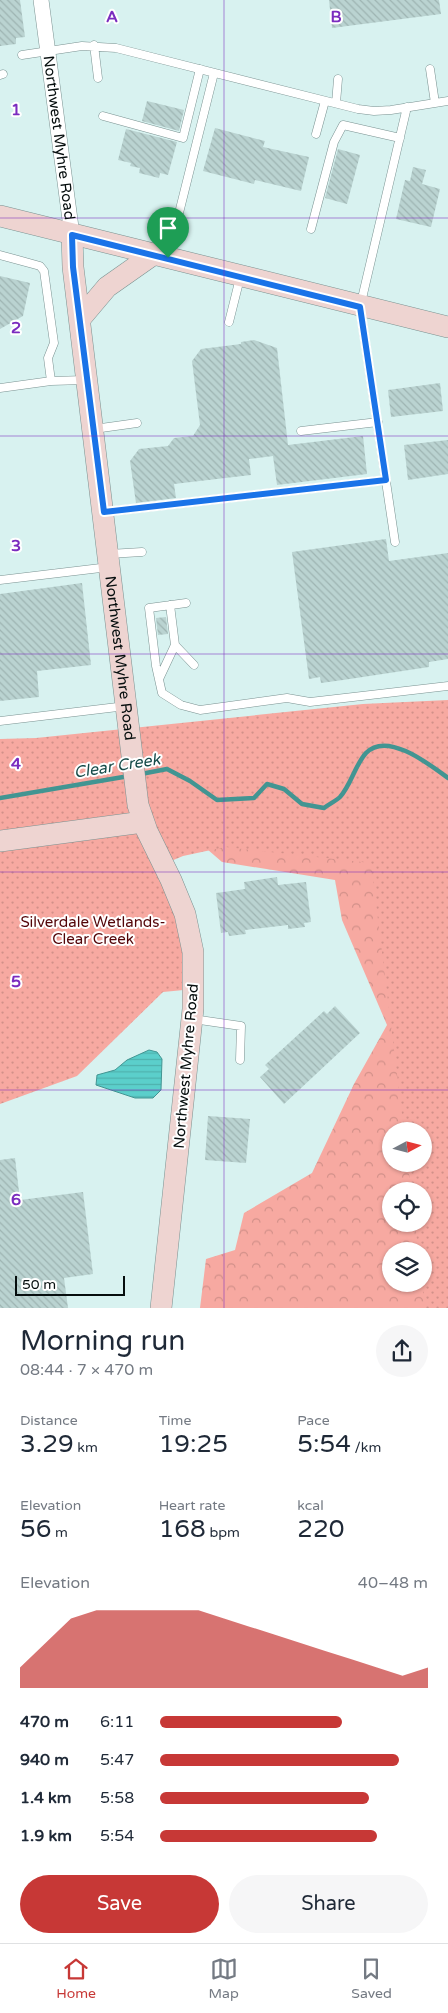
<!DOCTYPE html>
<html lang="en">
<head>
<meta charset="utf-8">
<style>
  body { margin:0; font-family:"Varela Round",sans-serif; background:#f6f6f7; color:#1f2937; height:100vh; display:flex; flex-direction:column; font-size:19px; white-space:nowrap }
  * { box-sizing:border-box; margin:0 }
  p { font-size:16px; color:#747a83 }
  .icon { flex:none; width:28px; height:28px; fill:none; stroke:currentColor; stroke-width:2; stroke-linecap:round; stroke-linejoin:round }
  .map { position:relative; height:1308px; overflow:hidden }
  .details { display:flex; flex-direction:column; background:#fff; flex:1 }
  .details>* { flex:none }
  .needle { width:32px; rotate:83deg }
  .tools { position:absolute; left:382px; top:1122px; display:grid; gap:10px }
  .tools a { display:grid; place-items:center; width:50px; height:50px; border-radius:50%; background:#fff; box-shadow:0 1px 4px #0004; font-size:25px }
  .scale { position:absolute; left:15px; bottom:12px; width:110px; box-sizing:border-box; padding-left:5px; border:2px solid #060e0e; border-top:0; font-size:14px; line-height:18px; white-space:nowrap; color:#060e0e; -webkit-text-stroke:4px #fff; paint-order:stroke }
  .pin { position:absolute; display:grid; place-items:center; width:42px; height:42px; color:#fff; margin:-51px -21px; border-radius:50% 50% 50% 0; rotate:-45deg; box-shadow:0 0 5px #0007 }
  .pin .icon { rotate:45deg }
  .round { display:grid; place-items:center; flex:none; width:52px; height:52px; border-radius:26px; background:#f6f6f7 }
  .summary { display:flex; align-items:center; justify-content:space-between; height:85px; padding:0 20px }
  h1 { font-size:28px; font-weight:600; line-height:38px }
  .stats { display:grid; grid-template-columns:repeat(3,1fr); gap:8px; height:85px; padding:5px 20px }
  .stats div { display:grid; align-content:center }
  .stats b { font-size:25px; font-weight:600 }
  .stats small { font-size:14px; font-weight:400 }
  .stats p { font-size:14px }
  .chart { height:140px; padding:10px 20px }
  .chart p { display:flex; justify-content:space-between }
  .chart svg { width:100%; height:90px; margin-top:5px; fill:#c73836; opacity:.7 }
  .cta { display:flex; gap:10px; margin-top:auto; padding:10px 20px }
  .cta a { flex:1; height:58px; border-radius:30px; background:#c73836; color:#fff; font-size:20px; font-weight:600; line-height:58px; text-align:center }
  .cta a+a { background:#f6f6f7; color:#1f2937 }
  ul { padding:0 20px; list-style:none; font-size:16px }
  li { display:grid; grid-template-columns:80px 60px 1fr; align-items:center; height:38px }
  li i { height:12px; border-radius:6px; background:#c73836 }
  .tabs { display:flex; justify-content:space-around; align-items:center; height:70px; border-top:1px solid #e0e1e3; background:#fff; font-size:14px; color:#747a83 }
  .tabs a { display:grid; justify-items:center; gap:2px }
  .tabs .on { color:#c73836 }
  .map>svg:first-child { display:block }
  .forest { fill:url(#forest-crowns); fill-rule:evenodd }
  .park { fill:url(#park-dots) }
  .water { fill:url(#water-rules); stroke:#429592 }
  .lines { fill:none; stroke-linecap:round; stroke-linejoin:round }
  .stream { stroke:#429592; stroke-width:4.5 }
  .building { fill:url(#building-back-hatch) }
  .lane-casing { stroke:#7a9291; stroke-width:9 }
  .street-casing { stroke:#7a9291; stroke-width:16 }
  .secondary-casing { stroke:#7a9291; stroke-width:22 }
  .lane { stroke:#fff; stroke-width:8 }
  .street { stroke:#fff; stroke-width:15 }
  .secondary { stroke:#eed4d1; stroke-width:21 }
  .route-casing { stroke:#fff; stroke-width:10 }
  .route { stroke:#1a73e8; stroke-width:6 }
  .grid { fill:none; stroke:#7b2cbf; stroke-width:1; stroke-opacity:0.55 }
  .labels { text-anchor:middle; dominant-baseline:central; stroke-width:4; stroke-linejoin:round; paint-order:stroke }
  .street-label { font-size:15px; fill:#060e0e; stroke:#fff }
  .park-label { font-size:15px; fill:#530508; stroke:#fff }
  .water-label { font-size:16px; font-style:italic; fill:#184c4a; stroke:#fff }
  .grid-label { font-size:16px; text-anchor:middle; font-weight:bold; fill:#7b2cbf; stroke:#fff; stroke-width:4; stroke-linejoin:round; paint-order:stroke }
</style>
</head>
<body>
<div class="map">
<svg width="448" height="1308" viewBox="0 0 448 1308">
  <defs>
    <pattern id="forest-crowns" width="20" height="18" patternUnits="userSpaceOnUse" patternTransform="scale(1.25)"><rect width="20" height="18" fill="#f7a9a1"/><path d="M2 6a3 3 0 1 1 6 0M12 15a3 3 0 1 1 6 0" fill="none" stroke="#d29089"/></pattern>
    <pattern id="park-dots" width="8" height="8" patternUnits="userSpaceOnUse" patternTransform="scale(1.25)"><rect width="8" height="8" fill="#f7a9a1"/><path d="M2 2h.1M6 6h.1" fill="none" stroke="#d29089" stroke-width="1.8" stroke-linecap="round"/></pattern>
    <pattern id="water-rules" width="6" height="5" patternUnits="userSpaceOnUse" patternTransform="scale(1.25)"><rect width="6" height="5" fill="#5bcfcb"/><path d="M0 2.5h6" fill="none" stroke="#4eb1ad"/></pattern>
    <pattern id="building-back-hatch" width="6" height="6" patternUnits="userSpaceOnUse" patternTransform="scale(1.25)"><rect width="6" height="6" fill="#bad3d1"/><path d="M-1 5l2 2M0 0l6 6M5-1l2 2" fill="none" stroke="#9eb4b2"/></pattern>
  </defs>
  <rect width="100%" height="100%" fill="#d8f2f0"/>
  <path class="forest" d="M448,711V1308H200L206,1259L235,1250L244,1213L312,1173L354,1084L387,1025L342,920L335,880L222,862L185,830ZM391,1131H424V1164H391ZM391,1191H424V1224H391ZM391,1251H424V1284H391Z"/>
  <path class="park" d="M448,700V1308H425L422,1284H424V1251H418L415,1224H424V1191H411L408,1164H424V1131H404L371,863L225,847L183,856L164,864L194,989L163,992L77,1076L0,1104V739L36,738L363,704Z"/>
  <path class="water" d="M149,1050L157,1052L162,1059L161,1090L153,1098H135L96,1085L97,1075L115,1070L127,1060Z"/>
  <g class="lines">
    <path class="stream" d="M141,774L167,769L190,781L217,800L254,798L267,784L284,789L302,804L324,808C329,804 336,801 340,797C351,785 355,765 366,753C387,731 429,764 448,778
      M0,798L129,776"/>
  </g>
  <path class="building" d="M0,0H20L25,37L16,38V44L0,46Z
    M329,0H439L441,14L332,28Z
    M147,101L184,110L179,131L142,121Z
    M215,128L265,141L263,147L309,157L301,191L255,180L254,184L203,171Z
    M126,129L177,142L168,175L160,173L159,178L139,173L140,168L130,166L131,163L118,160Z
    M338,149L360,155L347,204L325,198Z
    M413,167L426,170L422,184L440,189L431,227L396,219L405,180L410,181Z
    M0,276L30,283L23,316L0,329Z
    M254,340L277,348L288,445L363,436L367,474L277,485L273,456L249,459L251,475L174,484L176,498L136,503L130,461L139,449L168,446L174,438L193,436L200,425L192,361L201,349L241,344V342Z
    M440,383L443,411L391,417L388,390Z
    M448,440V474L408,480L404,445Z
    M386,539L389,561L448,553V659L429,662V667L343,680L321,683L320,677L309,679L292,552Z
    M82,583L91,665L37,671L39,697L0,701V594Z
    M166,617L168,634L158,635L156,618Z
    M277,877L278,885L306,882L311,922L304,923L305,927L288,929V925L245,930L246,934L229,936L228,932L221,933L216,893L245,889L244,882Z
    M335,1006L360,1033L284,1104L260,1077L269,1069L265,1065L324,1011L327,1014Z
    M208,1116L250,1119L246,1163L205,1160Z
    M15,1158L20,1200L83,1192L93,1274L64,1278L68,1308H0V1160Z"/>
  <g class="lines">
    <g class="lane-casing">
      <path id="lane" d="M94,45L98,78
        M22,55L82,46L116,48L358,109L374,111L391,110L448,101
        M430,69L435,103
        M0,75L3,74
        M336,103L338,79
        M103,116L183,138L200,69
        M316,134L325,101
        M311,229L334,142L343,125L400,138
        M0,255L40,266L44,271L54,343L48,358L51,381
        M168,257L214,73
        M229,322L240,278
        M0,388L51,381L85,380
        M94,429L137,423
        M301,431L378,422
        M104,512L386,480
        M395,542L360,307L407,107
        M109,554L142,552
        M0,580L109,567
        M186,603L149,608L156,666L162,693L181,705L200,710L287,698L310,702L448,686
        M170,605L175,645L194,665
        M159,679L175,645
        M0,721L126,706
        M193,1019L241,1026L240,1060"/>
    </g>
    <g class="street-casing">
      <g id="street">
        <path id="s1" d="M41,0L72,235"/>
      </g>
    </g>
    <g class="secondary-casing">
      <g id="secondary">
        <path d="M0,216L448,327"/>
        <path id="s2" d="M72,235L73,267L138,805L147,831L171,880L185,914L193,952V1009L161,1308"/>
        <path d="M80,319L107,287L154,254"/>
        <path d="M0,841L143,822"/>
      </g>
    </g>
    <use href="#lane" class="lane"/>
    <use href="#street" class="street"/>
    <use href="#secondary" class="secondary"/>
  </g>
  <g class="lines">
    <g class="route-casing">
      <path id="route" d="M72,235L360,307L386,480L104,512L73,267Z"/>
    </g>
    <use href="#route" class="route"/>
  </g>
  <path class="grid" d="M224,0V1308M0,218H448M0,436H448M0,654H448M0,872H448M0,1090H448"/>
  <g class="labels">
    <g class="street-label">
      <text stroke="none"><textPath href="#s1" startOffset="139">Northwest Myhre Road</textPath></text>
      <text stroke="none"><textPath href="#s2" startOffset="426">Northwest Myhre Road</textPath></text>
      <text transform="translate(186 1066) rotate(-85)">Northwest Myhre Road</text>
    </g>
    <g class="park-label">
      <text x="93" y="922">Silverdale Wetlands-<tspan x="93" dy="17">Clear Creek</tspan></text>
    </g>
    <g class="water-label">
      <text transform="translate(117 766) rotate(-9)">Clear Creek</text>
    </g>
  </g>
  <g class="grid-label">
    <text x="112" y="22">A</text>
    <text x="336" y="22">B</text>
    <text x="16" y="115">1</text>
    <text x="16" y="333">2</text>
    <text x="16" y="551">3</text>
    <text x="16" y="769">4</text>
    <text x="16" y="987">5</text>
    <text x="16" y="1205">6</text>
  </g>
</svg>
<div class="tools">
<a><svg class="needle" viewBox="-14 -14 28 28"><path d="M0-13l5 13h-10z" fill="#e53935"/><path d="M0 13l5-13h-10z" fill="#747a83"/></svg></a>
<a><svg class="icon" aria-label="locate" viewBox="0 0 24 24"><circle cx="12" cy="12" r="6"/><path d="M12 2v4M12 18v4M2 12h4M18 12h4"/></svg></a>
<a><svg class="icon" aria-label="layers" viewBox="0 0 24 24"><path d="M12 4l9 5-9 5-9-5zM3 14l9 5 9-5"/></svg></a>
</div>
<div class="scale">50 m</div>
<div class="pin" style="left:168px;top:258px;background:#1e9e55"><svg class="icon" aria-label="arrive" viewBox="0 0 24 24"><path d="M6 21V4h12l-3 4 3 4H6"/></svg></div>
</div>
<section class="details">
<div class="summary"><div><h1>Morning run</h1><p>08:44 · 7 × 470 m</p></div><a class="round"><svg class="icon" aria-label="share" viewBox="0 0 24 24"><path d="M12 15V3M7 8l5-5 5 5M5 13v7h14v-7"/></svg></a></div>
<div class="stats">
<div><p>Distance</p><b>3.29<small> km</small></b></div>
<div><p>Time</p><b>19:25</b></div>
<div><p>Pace</p><b>5:54<small> /km</small></b></div>
</div>
<div class="stats">
<div><p>Elevation</p><b>56<small> m</small></b></div>
<div><p>Heart rate</p><b>168<small> bpm</small></b></div>
<div><p>kcal</p><b>220</b></div>
</div>
<div class="chart"><p><span>Elevation</span>40–48 m</p>
<svg viewBox="0 0 160 44" preserveAspectRatio="none"><path d="M0 44V34L10 22L20 10L30 6L40 6L50 6L60 6L70 6L80 10L90 14L100 18L110 22L120 26L130 30L140 34L150 38L160 34V44z"/></svg>
</div>
<ul>
<li><b>470 m</b>6:11<i style="width:68%"></i></li>
<li><b>940 m</b>5:47<i style="width:89%"></i></li>
<li><b>1.4 km</b>5:58<i style="width:78%"></i></li>
<li><b>1.9 km</b>5:54<i style="width:81%"></i></li>
</ul>
<div class="cta"><a>Save</a><a>Share</a></div>
</section>
<nav class="tabs">
<a class="on"><svg class="icon" aria-label="home" viewBox="0 0 24 24"><path d="M3 11l9-7 9 7M6 9v11h12V9"/></svg>Home</a>
<a><svg class="icon" aria-label="map" viewBox="0 0 24 24"><path d="M3 6l6-2 6 2 6-2v14l-6 2-6-2-6 2zM9 4v14M15 6v14"/></svg>Map</a>
<a><svg class="icon" aria-label="saved" viewBox="0 0 24 24"><path d="M7 4h10v16l-5-4-5 4z"/></svg>Saved</a>
</nav>
</body>
</html>
